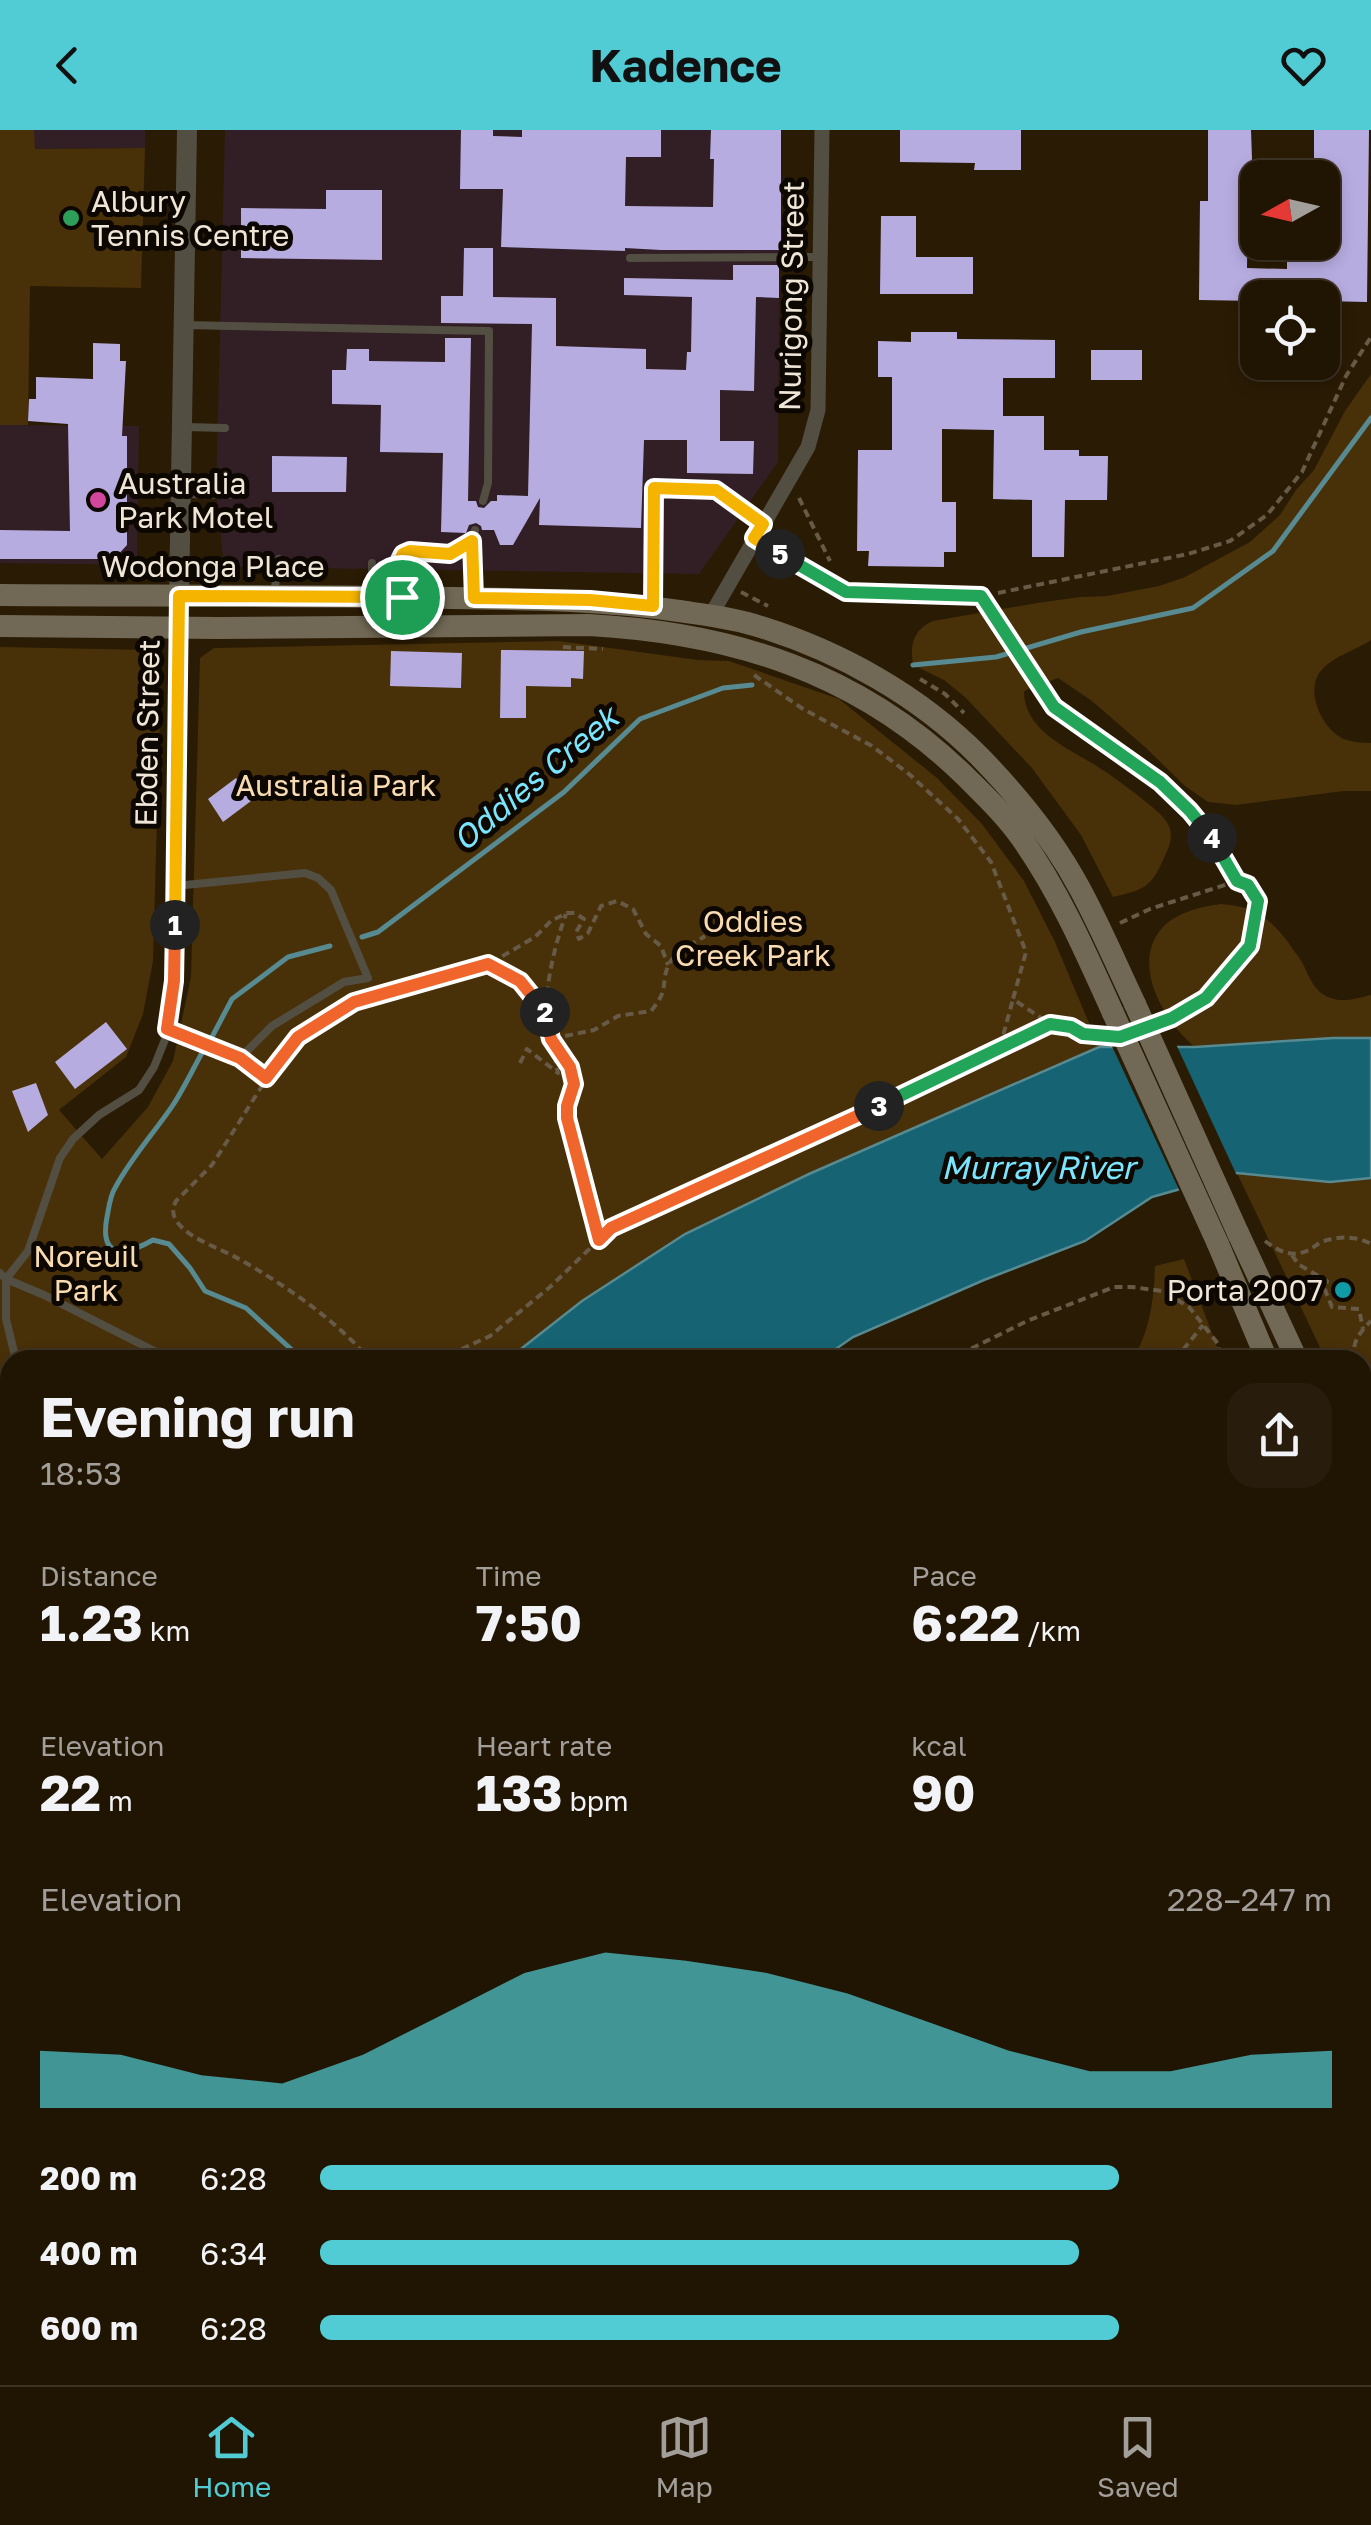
<!DOCTYPE html>
<html lang="en">
<head>
<meta charset="utf-8">
<style>
  body { margin:0; font-family:"Golos Text",sans-serif; background:#281d0d; color:#f1f3f6; height:100vh; display:flex; flex-direction:column; font-size:38px; white-space:nowrap }
  * { box-sizing:border-box; margin:0 }
  p { font-size:32px; color:#a29e9a }
  .icon { flex:none; width:55px; height:55px; fill:none; stroke:currentColor; stroke-width:2; stroke-linecap:round; stroke-linejoin:round }
  .map { position:relative; flex:1; overflow:hidden }
  .side { position:absolute; left:0px; top:1220px; width:1372px; height:1035px; display:flex; flex-direction:column; background:#201403; border-radius:30px 30px 0 0; box-shadow:0 5px 15px #0003,0 0 0 2px #3d3325 }
  .side>* { flex:none }
  .needle { width:65px; rotate:262deg }
  .controls { position:absolute; left:1240px; top:30px; display:grid; gap:20px }
  .controls a { display:grid; place-items:center; width:100px; height:100px; border-radius:20px; background:#201403; box-shadow:0 5px 15px #0003,0 0 0 2px #3d3325; font-size:50px }
  .pin { position:absolute; display:grid; place-items:center; width:85px; height:85px; color:#fff; margin:-42px; border:5px solid #fff; border-radius:50%; box-shadow:0 2px 10px #0007 }
  .km { position:absolute; width:50px; height:50px; margin:-25px; border-radius:50%; background:#222; color:#fff; font-size:28px; line-height:50px; text-align:center }
  .round { display:grid; place-items:center; flex:none; width:105px; height:105px; border-radius:30px; background:#281d0d }
  .headline { display:flex; align-items:center; justify-content:space-between; height:170px; padding:0 40px }
  h1 { font-size:55px; font-weight:700; line-height:75px }
  .metrics { display:grid; grid-template-columns:repeat(3,1fr); gap:15px; height:170px; padding:10px 40px }
  .metrics div { display:grid; align-content:center }
  .metrics b { font-size:50px; font-weight:700 }
  .metrics small { font-size:28px; font-weight:400 }
  .metrics p { font-size:28px }
  .chart { height:280px; padding:20px 40px }
  .chart p { display:flex; justify-content:space-between }
  .chart svg { width:100%; height:180px; margin-top:10px; fill:#51ccd4; opacity:.7 }
  ul { padding:0 40px; list-style:none; font-size:32px }
  li { display:grid; grid-template-columns:160px 120px 1fr; align-items:center; height:75px }
  li i { height:25px; border-radius:12px; background:#51ccd4 }
  header { display:flex; justify-content:space-between; align-items:center; height:130px; padding:0 40px; background:#51ccd4; color:#111; font-size:45px; font-weight:700 }
  .tabs { display:flex; justify-content:space-around; align-items:center; height:140px; border-top:2px solid #3d3325; background:#201403; font-size:28px; color:#a29e9a }
  .tabs a { display:grid; justify-items:center; gap:5px }
  .tabs .active { color:#51ccd4 }
  .map>svg:first-child { display:block }
  .commercial { fill:#311f25 }
  .green { fill:#483009 }
  .water { fill:#156373; stroke:#578a91; stroke-width:2.5 }
  .pier { fill:#2a1b04 }
  .lines { fill:none; stroke-linecap:round; stroke-linejoin:round }
  .stream { stroke:#578a91; stroke-width:5 }
  .building { fill:#b7ace0 }
  .path { stroke:#675a46; stroke-width:4; stroke-dasharray:8 5; stroke-linecap:butt }
  .service { stroke:#534e42; stroke-width:8 }
  .minor { stroke:#534e42; stroke-width:15 }
  .tertiary { stroke:#534e42; stroke-width:20 }
  .secondary { stroke:#716956; stroke-width:22 }
  .secondary-bridge { stroke:#716956; stroke-width:22 }
  .split-1-casing { stroke:#fff; stroke-width:20 }
  .split-2-casing { stroke:#fff; stroke-width:20 }
  .split-3-casing { stroke:#fff; stroke-width:20 }
  .split-4-casing { stroke:#fff; stroke-width:20 }
  .split-5-casing { stroke:#fff; stroke-width:20 }
  .split-6-casing { stroke:#fff; stroke-width:20 }
  .split-1 { stroke:#f5b400; stroke-width:12 }
  .split-2 { stroke:#f0652b; stroke-width:12 }
  .split-3 { stroke:#f0652b; stroke-width:12 }
  .split-4 { stroke:#22a559; stroke-width:12 }
  .split-5 { stroke:#22a559; stroke-width:12 }
  .split-6 { stroke:#f5b400; stroke-width:12 }
  .leisure-dot { fill:#2e9e5b; stroke:#0d0701; stroke-width:4 }
  .hotel-dot { fill:#d1479c; stroke:#0d0701; stroke-width:4 }
  .culture-dot { fill:#0f9aa8; stroke:#0d0701; stroke-width:4 }
  .labels { text-anchor:middle; dominant-baseline:central; stroke-width:10; stroke-linejoin:round; paint-order:stroke }
  .poi-label { font-size:30px; fill:#f0e6d8; stroke:#0d0701; text-anchor:start }
  .street-label { font-size:30px; fill:#f0e6d8; stroke:#0d0701 }
  .park-label { font-size:30px; fill:#f9dbb2; stroke:#0d0701 }
  .water-label { font-size:32px; font-style:italic; fill:#7ae5ff; stroke:#0d0701 }
</style>
</head>
<body>
<header><svg class="icon" aria-label="back" viewBox="0 0 24 24"><path d="M15 5l-7 7 7 7"/></svg>Kadence<svg class="icon" aria-label="heart" viewBox="0 0 24 24"><path d="M12 20l-8-8c-3-5 5-10 8-4 3-6 11-1 8 4z"/></svg></header>
<div class="map">
<svg width="1371" height="2255" viewBox="0 0 1371 2255">
  <rect width="100%" height="100%" fill="#2a1b04"/>
  <path class="commercial" d="M34,0H145V18L34,19Z
    M225,0H780L778,332L699,444L241,437L229,434L223,426L216,364Z
    M0,295L139,296L137,435L0,433Z"/>
  <path class="green" d="M0,0H34L35,19L145,18L141,158L30,156L28,295H0Z
    M1371,244V510C1355,521 1329,527 1318,545C1307,564 1322,596 1340,607C1348,612 1362,613 1371,613V661H1344L1236,675L1208,672L1185,656L1145,617L1092,571L1058,548L1024,561C1024,600 1066,617 1095,635C1114,647 1133,661 1151,676C1158,682 1167,689 1170,699C1173,710 1168,719 1164,728C1151,758 1143,760 1113,767L1081,705L1032,638L965,567L944,550L913,535C910,514 913,500 933,491L1037,473L1080,467L1107,466L1159,456L1183,448L1250,412L1280,385L1296,360L1314,340L1345,281Z
    M559,511L698,530L729,531L839,569L937,648L982,694L1024,751L1055,812L1099,917L809,1044L685,1104L582,1171L507,1230H10V1860L0,1856V517L149,520L160,583L153,831L143,884L126,927L59,980L102,1029L148,977L173,931L191,847L200,528L214,518Z
    M1221,774C1256,777 1267,786 1288,812C1292,819 1298,825 1302,832C1309,846 1314,863 1331,868C1344,873 1358,868 1371,865V908H1333L1195,917C1164,892 1130,834 1162,798C1175,783 1202,776 1221,774Z
    M1237,1043L1330,1052L1371,1048V1333L1363,1313L1362,1230H1326Z
    M1184,1129L1222,1230H1132C1150,1202 1154,1169 1155,1136Z
    M1366,1524L1371,1529V1779L1362,1778V1526Z
    M1371,1863V2255H818L823,2245H1362V1866Z
    M0,2017H10V2199L0,2206Z
    M57,2245H169L153,2255H64Z"/>
  <path class="water" d="M1333,908H1371V1048L1330,1052L1237,1043L1152,1067L1085,1111L984,1150L853,1207L820,1230H507L582,1171L685,1104L809,1044L1099,917H1195Z
    M0,1856L10,1860V2017H0Z"/>
  <path class="pier" d="M1110,912H1175L1238,1048L1181,1064Z"/>
  <g class="lines">
    <path class="stream" d="M913,535L996,527L1081,502L1193,478L1273,421L1371,288
      M362,807L378,802L564,662L640,589L723,558L752,555
      M212,907L232,869L288,827L330,816
      M203,921C193,939 184,958 173,975C154,1003 131,1028 115,1058C110,1066 109,1077 107,1087C99,1129 125,1126 153,1110L169,1114L190,1138L205,1161L246,1178L303,1230"/>
  </g>
  <path class="building" d="M461,0H493V6L522,7V0H661V27H626L625,76L713,77L714,29H710L711,0H781V120H661L625,118V121L501,117L503,59H460Z
    M900,0H1021V40H974L975,33L900,32Z
    M1208,0H1251L1253,58H1248L1247,138L1287,139V112H1322V48H1299V33H1314V0H1369L1367,172L1322,171V168H1258V171L1199,170L1200,71H1208Z
    M326,60H382V130L241,128V78L326,79Z
    M881,86H916V127H973V164H880Z
    M464,118H493V167L556,168V216L646,219V239L686,240L687,222H691L692,167L624,165V148L733,150V135H779V168L756,167L754,261L720,260V311H754L753,344L687,343V310H644L641,398L539,395L540,368L513,415H500L494,400H482L481,396L476,393L469,395L466,403L441,402L443,323L380,322L381,275L332,274V240H346L347,219H369V231L445,232V208H471L468,371H476L478,377L484,378L491,371H497V365L528,366L532,194L441,193V166H463Z
    M911,202H957V209L1055,210V248H1003V286H1044V320H1079V326H1108L1107,370H1065L1064,427H1032V370L993,369L994,300L942,299V372H956V422H944V437L868,436L869,421H857L858,320H892V247H878V211L911,212Z
    M93,213L120,214V231H126L122,306H127V415L114,429H0V400L70,401L68,294L28,291L29,269H36V247L93,249Z
    M1091,220H1142V250H1091Z
    M272,326L347,327L346,362H272Z
    M501,520L584,521L583,549L571,548V557L526,556V588H500Z
    M391,521L462,523L461,558L390,556Z
    M236,648L251,671L223,692L208,669Z
    M106,892L127,919L75,959L55,932Z
    M36,953L48,985L28,1002L12,961Z"/>
  <g class="lines">
    <path class="path" d="M799,368L830,431
      M741,462L768,476
      M998,463L1188,424L1230,411L1267,385L1302,342L1346,246L1371,207
      M563,517L603,519
      M754,545L803,579L872,616L909,644L958,689L991,732L1026,822L1013,869L1050,894
      M920,549L945,564L964,583
      M1120,793L1150,779L1237,751
      M489,834L519,851L545,881C548,847 554,817 566,784
      M545,881L551,909L570,937L575,954L567,976V988L599,1109
      M1164,891L1206,868L1239,830L1250,815L1255,797L1258,771L1248,755L1237,751L1222,722
      M1000,917L1013,869
      M520,933L527,919L558,943L551,909L594,900L618,886L651,881C670,858 660,857 668,836C674,822 693,814 705,806
      M252,937L267,948L212,1035L176,1071C172,1079 172,1085 178,1093C191,1110 220,1118 239,1129C285,1155 336,1190 370,1230
      M267,948L298,907L354,872L489,834L535,807L551,791L567,783H575L584,789L576,802L579,809L588,803L601,776L617,771L633,779L646,804L661,816L668,835
      M1265,1111C1280,1122 1292,1128 1309,1120C1314,1117 1318,1113 1324,1111C1339,1106 1358,1106 1371,1114
      M1292,1125L1298,1134L1327,1151L1325,1160L1332,1177L1359,1179L1363,1199
      M438,1230L490,1206L550,1157L611,1098L786,1020L1050,894C1069,897 1083,905 1102,906
      M948,1230L1027,1191L1114,1157H1132L1162,1161L1189,1177L1219,1215V1230
      M1175,1230L1203,1195
      M1355,1230C1351,1213 1359,1203 1371,1191
      M1362,1254L1371,1279
      M1362,1525L1371,1532
      M0,1577L10,1581
      M0,1645L10,1649
      M0,1773L10,1785
      M1362,1896L1371,1891
      M0,2120L10,2109
      M879,2255L886,2245"/>
    <path class="service" d="M630,128L821,127
      M184,195L489,201L488,353L483,371
      M185,297L225,298
      M184,364L229,365
      M402,462L400,430L403,424L410,421L450,424L472,411
      M474,463L472,411L475,400
      M274,464L279,429
      M372,464V433
      M982,467L1054,577L1160,652L1190,681L1217,713
      M653,476L654,358L716,360L763,394
      M167,899L240,928L272,896L344,852L368,848L331,760L318,748L305,743L175,756
      M0,1143L6,1149L44,1165L172,1230
      M6,1149L28,1121L60,1028L73,1009L99,985L139,960L154,937L166,907L174,851L178,502
      M6,1149V1189L16,1230
      M0,1494L10,1465
      M0,1614L10,1618"/>
    <path class="minor" d="M754,408L846,462L981,466
      M711,485L808,317L818,280L822,0
      M1362,1859L1371,1856
      M803,2255L808,2245"/>
    <path class="tertiary" d="M179,467L187,0"/>
    <path class="secondary" d="M0,465C151,466 302,465 453,468C529,469 604,470 679,481C706,485 734,488 761,497C841,522 920,566 980,627C1018,666 1054,710 1080,759C1100,796 1117,836 1135,874
      M0,496L218,498L589,495C734,503 860,543 966,647C986,667 1006,686 1022,709C1060,763 1086,823 1113,883
      M1238,1103L1297,1230
      M1218,1114L1267,1230
      M1362,1365L1371,1382
      M1362,1441L1371,1454"/>
    <path class="secondary-bridge" d="M1135,874L1238,1103
      M1113,883L1218,1114"/>
  </g>
  <g class="lines">
    <g class="split-1-casing">
      <path id="split-1" d="M175,795L179,466L402,467"/>
    </g>
    <g class="split-2-casing">
      <path id="split-2" d="M175,795L174,851L167,899L240,928L266,948L298,907L354,872L488,834L520,851L545,882"/>
    </g>
    <g class="split-3-casing">
      <path id="split-3" d="M545,882L551,909L570,937L574,954L567,976V988L599,1110L611,1098L879,976"/>
    </g>
    <g class="split-4-casing">
      <path id="split-4" d="M879,976L1050,894L1071,897L1083,904L1120,907L1172,888L1206,868L1250,816L1258,771L1248,755L1237,751L1212,708"/>
    </g>
    <g class="split-5-casing">
      <path id="split-5" d="M780,424L846,462L981,466L1054,577L1160,652L1190,681L1212,708"/>
    </g>
    <g class="split-6-casing">
      <path id="split-6" d="M402,467L400,430L403,424L410,421L450,424L472,411L474,468L590,470L653,476L654,358L716,360L763,394L754,408L780,424"/>
    </g>
    <use href="#split-1" class="split-1"/>
    <use href="#split-2" class="split-2"/>
    <use href="#split-3" class="split-3"/>
    <use href="#split-4" class="split-4"/>
    <use href="#split-5" class="split-5"/>
    <use href="#split-6" class="split-6"/>
  </g>
  <circle class="leisure-dot" cx="71" cy="88" r="10"/>
  <circle class="hotel-dot" cx="98" cy="370" r="10"/>
  <circle class="culture-dot" cx="1343" cy="1160" r="10"/>
  <g class="labels">
    <g class="poi-label">
      <text x="91" y="71">Albury<tspan x="91" dy="34">Tennis Centre</tspan></text>
      <text x="118" y="353">Australia<tspan x="118" dy="34">Park Motel</tspan></text>
      <text x="1323" y="1160" text-anchor="end">Porta 2007</text>
    </g>
    <g class="street-label">
      <text transform="translate(791 166) rotate(-89)">Nurigong Street</text>
      <text x="213" y="436">Wodonga Place</text>
      <text transform="translate(147 603) rotate(-89)">Ebden Street</text>
    </g>
    <g class="park-label">
      <text x="336" y="655">Australia Park</text>
      <text x="753" y="791">Oddies<tspan x="753" dy="34">Creek Park</tspan></text>
      <text x="86" y="1126">Noreuil<tspan x="86" dy="34">Park</tspan></text>
    </g>
    <g class="water-label">
      <text transform="translate(535 648) rotate(-40)">Oddies Creek</text>
      <text x="1038" y="1037">Murray River</text>
    </g>
  </g>
</svg>
<div class="controls">
<a><svg class="needle" viewBox="-14 -14 28 28"><path d="M0-13l5 13h-10z" fill="#e53935"/><path d="M0 13l5-13h-10z" fill="#a29e9a"/></svg></a>
<a><svg class="icon" aria-label="locate" viewBox="0 0 24 24"><circle cx="12" cy="12" r="6"/><path d="M12 2v4M12 18v4M2 12h4M18 12h4"/></svg></a>
</div>
<div class="pin" style="left:402px;top:467px;background:#1e9e55"><svg class="icon" aria-label="arrive" viewBox="0 0 24 24"><path d="M6 21V4h12l-3 4 3 4H6"/></svg></div>
<b class="km" style="left:175px;top:795px">1</b>
<b class="km" style="left:545px;top:882px">2</b>
<b class="km" style="left:879px;top:976px">3</b>
<b class="km" style="left:1212px;top:708px">4</b>
<b class="km" style="left:780px;top:424px">5</b>
<section class="side">
<div class="headline"><div><h1>Evening run</h1><p>18:53</p></div><a class="round"><svg class="icon" aria-label="share" viewBox="0 0 24 24"><path d="M12 15V3M7 8l5-5 5 5M5 13v7h14v-7"/></svg></a></div>
<div class="metrics">
<div><p>Distance</p><b>1.23<small> km</small></b></div>
<div><p>Time</p><b>7:50</b></div>
<div><p>Pace</p><b>6:22<small> /km</small></b></div>
</div>
<div class="metrics">
<div><p>Elevation</p><b>22<small> m</small></b></div>
<div><p>Heart rate</p><b>133<small> bpm</small></b></div>
<div><p>kcal</p><b>90</b></div>
</div>
<div class="chart"><p><span>Elevation</span>228–247 m</p>
<svg viewBox="0 0 160 44" preserveAspectRatio="none"><path d="M0 44V30L10 31L20 36L30 38L40 31L50 21L60 11L70 6L80 8L90 11L100 16L110 23L120 30L130 35L140 35L150 31L160 30V44z"/></svg>
</div>
<ul>
<li><b>200 m</b>6:28<i style="width:79%"></i></li>
<li><b>400 m</b>6:34<i style="width:75%"></i></li>
<li><b>600 m</b>6:28<i style="width:79%"></i></li>
</ul>
</section>
</div>
<nav class="tabs">
<a class="active"><svg class="icon" aria-label="home" viewBox="0 0 24 24"><path d="M3 11l9-7 9 7M6 9v11h12V9"/></svg>Home</a>
<a><svg class="icon" aria-label="map" viewBox="0 0 24 24"><path d="M3 6l6-2 6 2 6-2v14l-6 2-6-2-6 2zM9 4v14M15 6v14"/></svg>Map</a>
<a><svg class="icon" aria-label="saved" viewBox="0 0 24 24"><path d="M7 4h10v16l-5-4-5 4z"/></svg>Saved</a>
</nav>
</body>
</html>
